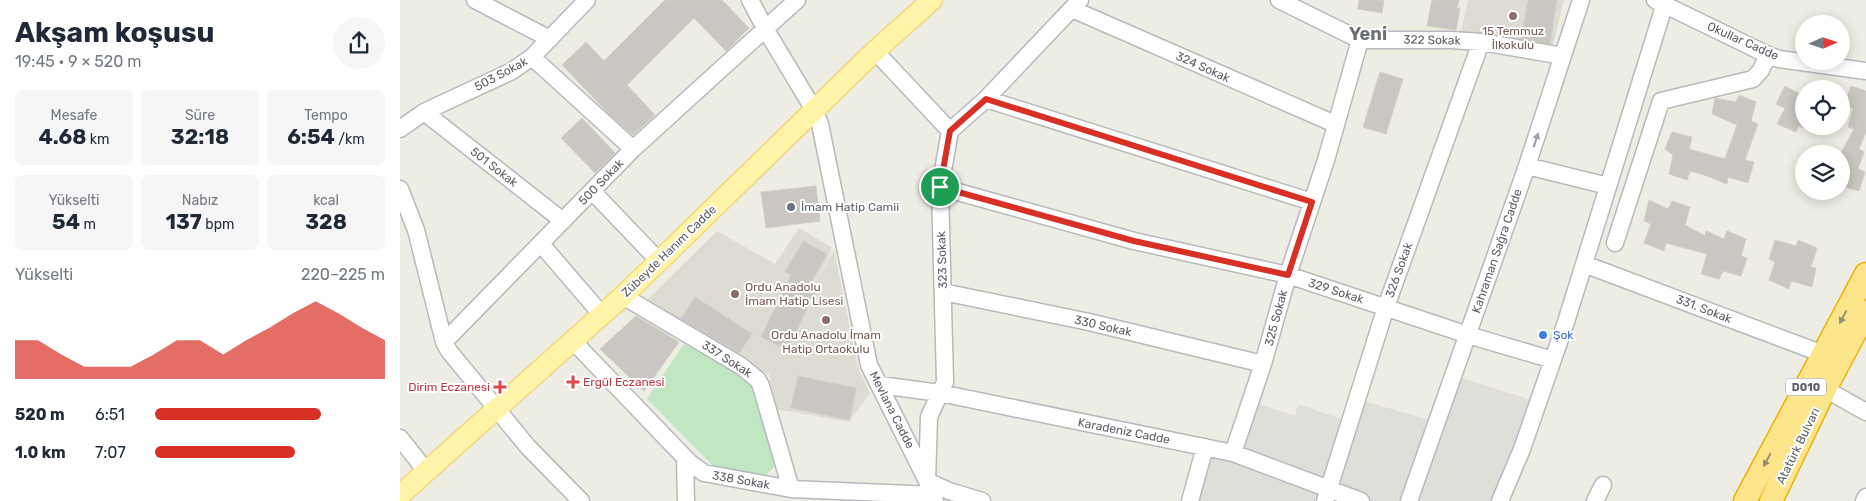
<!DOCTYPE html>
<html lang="tr">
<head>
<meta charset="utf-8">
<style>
  body { margin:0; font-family:Rubik,sans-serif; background:#f6f6f7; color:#1f2937; height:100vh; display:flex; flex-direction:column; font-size:19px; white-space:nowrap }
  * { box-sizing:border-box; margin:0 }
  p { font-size:16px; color:#747a83 }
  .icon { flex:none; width:28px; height:28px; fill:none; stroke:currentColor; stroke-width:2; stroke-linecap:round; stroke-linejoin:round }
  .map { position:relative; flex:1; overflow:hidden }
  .details { display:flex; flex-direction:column; background:#fff; width:400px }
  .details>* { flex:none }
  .needle { width:32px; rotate:87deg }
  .controls { position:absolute; left:1395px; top:15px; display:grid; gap:10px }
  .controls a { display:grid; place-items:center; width:55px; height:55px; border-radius:50%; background:#fff; box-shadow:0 2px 12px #0003; font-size:25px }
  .pin { position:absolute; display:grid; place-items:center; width:42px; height:42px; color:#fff; margin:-21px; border:2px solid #fff; border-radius:50%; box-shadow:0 1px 5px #0007 }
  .round { display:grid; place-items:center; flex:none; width:52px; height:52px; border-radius:26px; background:#f6f6f7 }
  .summary { display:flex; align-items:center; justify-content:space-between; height:85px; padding:0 15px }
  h1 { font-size:28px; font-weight:700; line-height:38px }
  .stats { display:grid; grid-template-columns:repeat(3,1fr); gap:8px; height:85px; padding:5px 15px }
  .stats div { display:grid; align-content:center; border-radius:8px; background:#f6f6f7; text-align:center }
  .stats b { font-size:21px; font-weight:700 }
  .stats small { font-size:14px; font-weight:400 }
  .stats p { font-size:14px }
  .chart { height:140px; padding:10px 15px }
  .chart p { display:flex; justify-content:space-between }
  .chart svg { width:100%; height:90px; margin-top:5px; fill:#d93025; opacity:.7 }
  ul { padding:0 15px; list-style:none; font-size:16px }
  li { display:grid; grid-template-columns:80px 60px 1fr; align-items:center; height:38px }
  li i { height:12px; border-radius:6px; background:#d93025 }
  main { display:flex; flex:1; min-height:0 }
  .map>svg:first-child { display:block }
  .industrial { fill:#e0ded8 }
  .education { fill:#dedcd2 }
  .green { fill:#c0e6c2 }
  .building { fill:#cac6c1; stroke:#d3cfc2 }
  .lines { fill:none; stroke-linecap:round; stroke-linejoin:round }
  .minor-casing { stroke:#b6b9be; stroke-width:19 }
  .major-casing { stroke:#f2cd59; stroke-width:22 }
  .highway-casing { stroke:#f2b000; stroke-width:25 }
  .minor { stroke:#fff; stroke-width:16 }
  .major { stroke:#fff4a8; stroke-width:20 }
  .highway { stroke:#fde58c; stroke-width:22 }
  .oneway { fill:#9d9fa3 }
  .oneway2 { fill:#948e73 }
  .route-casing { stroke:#fff; stroke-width:10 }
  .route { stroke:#d93025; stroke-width:6 }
  .education-dot { fill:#8d6e63; stroke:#fff; stroke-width:2 }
  .worship-dot { fill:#6b7280; stroke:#fff; stroke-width:2 }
  .shop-dot { fill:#3f7fe0; stroke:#fff; stroke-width:2 }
  .health-dot { fill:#e0444e; stroke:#fff; stroke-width:2 }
  .labels { text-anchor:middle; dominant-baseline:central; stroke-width:4; stroke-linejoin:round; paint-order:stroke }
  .shield { fill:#fff; stroke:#8d8f93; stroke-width:1 }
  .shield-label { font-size:11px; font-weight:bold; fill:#5c5f65 }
  .education-label { font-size:12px; fill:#785e54; stroke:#fff }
  .street-label { font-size:12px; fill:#5c5f65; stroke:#fff }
  .worship-label { font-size:12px; fill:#5b616d; stroke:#fff; text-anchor:start }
  .shop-label { font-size:12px; fill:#366cbe; stroke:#fff; text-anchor:start }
  .health-label { font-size:12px; fill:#be3a42; stroke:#fff; text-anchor:start }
  .district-label { font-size:18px; font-weight:bold; fill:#6d7177; stroke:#fff }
</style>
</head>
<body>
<main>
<section class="details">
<div class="summary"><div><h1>Akşam koşusu</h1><p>19:45 · 9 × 520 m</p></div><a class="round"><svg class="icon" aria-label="share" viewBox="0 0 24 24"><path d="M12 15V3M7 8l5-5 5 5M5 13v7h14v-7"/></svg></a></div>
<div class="stats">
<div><p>Mesafe</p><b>4.68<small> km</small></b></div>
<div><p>Süre</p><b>32:18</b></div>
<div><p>Tempo</p><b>6:54<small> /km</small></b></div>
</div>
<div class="stats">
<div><p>Yükselti</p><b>54<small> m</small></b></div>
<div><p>Nabız</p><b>137<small> bpm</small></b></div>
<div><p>kcal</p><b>328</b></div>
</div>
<div class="chart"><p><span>Yükselti</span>220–225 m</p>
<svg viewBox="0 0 160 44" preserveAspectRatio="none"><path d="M0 44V25L10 25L20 32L30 38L40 38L50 38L60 32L70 25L80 25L90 32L100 25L110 19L120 12L130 6L140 12L150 19L160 25V44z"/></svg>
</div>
<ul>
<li><b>520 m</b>6:51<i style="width:72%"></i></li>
<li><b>1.0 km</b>7:07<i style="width:61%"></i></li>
</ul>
</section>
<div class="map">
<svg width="1466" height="501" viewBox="0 0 1466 501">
  <rect width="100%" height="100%" fill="#eeede4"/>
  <path class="industrial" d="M1053,375L1138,402L1099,501H790L805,447L833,452L850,401L895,416L898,404L950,422L957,399L1036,422Z"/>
  <path class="education" d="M1068,0H1164L1152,49L1061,31Z
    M399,228L431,247V252L416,281L434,250L458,368L470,393L449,422L375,409L369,374L371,371L367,374L245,302L317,231L375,264Z"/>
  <path class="green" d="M284,344L343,375L357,386L378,460L375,466L365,476L317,470L247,399Z"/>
  <path class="building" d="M265,0H322L349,28L326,51L294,18L227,85L255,115L233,135L211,116L162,65L186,42L204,61Z
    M959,0H984L982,13L958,9Z
    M1032,0H1059L1057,8H1060L1056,30L1027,26Z
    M1128,0H1157L1150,44L1121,39Z
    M980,72L1003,79L986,134L963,127Z
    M1385,86L1404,96V128L1398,126L1396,132L1377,124L1385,108L1376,104Z
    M1451,86L1466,91V132L1459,149L1464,152L1458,169L1465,172L1459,191L1441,186V153L1454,129L1448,127L1453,109L1445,103Z
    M1339,95L1356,102L1351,121L1358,124L1345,160L1354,162L1348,183L1328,177L1327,184L1307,176L1290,171L1287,180L1269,174L1273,155L1265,149L1272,132L1292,137L1289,149L1325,159L1337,125L1312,114L1315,98L1336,102Z
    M182,118L215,153L195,173L161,138Z
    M416,186L420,221L366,228L361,192Z
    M1249,200L1268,209L1272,201L1290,207L1285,225L1305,236L1306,231L1324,239L1327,231L1346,239L1341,256L1347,258L1341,276L1323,271L1319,279L1301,274L1307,254L1266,243L1264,251L1244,243L1251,224L1244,221Z
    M1375,240L1396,246L1398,240L1417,248L1411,267L1416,268L1412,287L1391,281L1389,289L1369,280L1375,262L1369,259Z
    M403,241L427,254L410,285L417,288L387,350L361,337L391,275L385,272Z
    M295,297L352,334L339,353L281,319Z
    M236,316L279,342L244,391L200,349Z
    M398,376L456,388L450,420L391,408Z"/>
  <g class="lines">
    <g class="minor-casing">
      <path id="minor" d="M75,0L150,39
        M350,0L366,30L414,110L420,124L469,365L527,481L535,501
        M879,0L960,40H1052L1081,42L1163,56
        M1255,0L1368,55L1379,59L1466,71
        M672,9L935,124
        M475,51L550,131
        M132,57L233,149
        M586,99L912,202
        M24,112L163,221
        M0,129L24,112L112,71L132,57L187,0
        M1127,166L1208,186
        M540,187L734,241L888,275L1068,335L1153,360
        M0,189L16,230L44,342L49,351L128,447L181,501
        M192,191L259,261
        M1215,243L1261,101L1353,79L1361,70L1368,55
        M141,244L202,315
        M1184,264L1423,354
        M543,292L689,322L863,364
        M223,296L341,366L358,380L361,386L391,489
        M173,341L290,463L304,473L315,475L391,489L534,495
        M44,342L233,149L397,0
        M480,385L540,393L833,453L961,501
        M1425,389L1466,412
        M0,438L26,471
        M833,453L863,364L888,275L926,160L960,40
        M285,458L286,501
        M582,501L549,491L527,481L529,417L545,382L540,187L550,131L586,99L680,0
        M790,501L805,447
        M925,501L986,307L1081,42
        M1009,501L1127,166L1181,0
        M1100,501L1122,449L1166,322L1266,0
        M1195,501L1203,485
        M1464,501L1466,497"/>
    </g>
    <g class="major-casing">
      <path id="major" d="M0,495L223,296L475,51L532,0"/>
    </g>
    <g class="highway-casing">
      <path id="highway" d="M1345,501L1466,274
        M1371,501L1425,389L1466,312"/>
    </g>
    <use href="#minor" class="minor"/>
    <use href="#major" class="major"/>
    <use href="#highway" class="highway"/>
  </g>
  <defs><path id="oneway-solid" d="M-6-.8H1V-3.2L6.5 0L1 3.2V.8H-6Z" transform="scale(1.25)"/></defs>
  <use class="oneway" href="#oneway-solid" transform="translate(1136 140) rotate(-72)"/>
  <g class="oneway2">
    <use href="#oneway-solid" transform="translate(1443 317) rotate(118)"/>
    <use href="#oneway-solid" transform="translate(1367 460) rotate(118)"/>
  </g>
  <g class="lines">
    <g class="route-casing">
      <path id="route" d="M586,99L912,202L888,275L734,241L540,187L550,131Z"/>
    </g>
    <use href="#route" class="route"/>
  </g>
  <g class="education-dot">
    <circle cx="1113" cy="16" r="5"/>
    <circle cx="335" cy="294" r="5"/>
    <circle cx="426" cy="320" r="5"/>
  </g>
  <circle class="worship-dot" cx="391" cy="207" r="5"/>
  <circle class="shop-dot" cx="1143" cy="335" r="5"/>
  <g class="health-dot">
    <path d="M170.5 374.5h5v5h5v5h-5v5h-5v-5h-5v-5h5z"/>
    <path d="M97.5 379.5h5v5h5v5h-5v5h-5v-5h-5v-5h5z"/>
  </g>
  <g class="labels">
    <rect class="shield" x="1386" y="378.5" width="40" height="17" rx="4"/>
    <g class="shield-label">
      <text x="1406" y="387">D010</text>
    </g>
    <g class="education-label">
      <text x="1113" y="31">15 Temmuz<tspan x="1113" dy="14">İlkokulu</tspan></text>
      <text x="345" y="287" text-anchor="start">Ordu Anadolu<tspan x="345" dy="14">İmam Hatip Lisesi</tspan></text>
      <text x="426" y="335">Ordu Anadolu İmam<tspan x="426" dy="14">Hatip Ortaokulu</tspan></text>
    </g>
    <g class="street-label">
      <text transform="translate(1032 40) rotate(1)">322 Sokak</text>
      <text transform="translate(1343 41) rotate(24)">Okullar Cadde</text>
      <text transform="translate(803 67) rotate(24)">324 Sokak</text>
      <text transform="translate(101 74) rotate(-28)">503 Sokak</text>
      <text transform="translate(94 167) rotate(38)">501 Sokak</text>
      <text transform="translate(201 182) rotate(-46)">500 Sokak</text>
      <text transform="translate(269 251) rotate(-44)">Zübeyde Hanım Cadde</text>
      <text transform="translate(1097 251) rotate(-71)">Kahraman Sağra Cadde</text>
      <text transform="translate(542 260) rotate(-92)">323 Sokak</text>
      <text transform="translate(999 270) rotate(-70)">326 Sokak</text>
      <text transform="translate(936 291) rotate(18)">329 Sokak</text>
      <text transform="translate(1304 309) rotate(21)">331. Sokak</text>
      <text transform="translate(876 318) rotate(-75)">325 Sokak</text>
      <text transform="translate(703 326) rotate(13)">330 Sokak</text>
      <text transform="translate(327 359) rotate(33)">337 Sokak</text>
      <text transform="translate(492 410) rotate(63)">Mevlana Cadde</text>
      <text transform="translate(724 431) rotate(11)">Karadeniz Cadde</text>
      <text transform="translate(1398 446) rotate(-64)">Atatürk Bulvarı</text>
      <text transform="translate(341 480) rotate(10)">338 Sokak</text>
    </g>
    <g class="worship-label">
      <text x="401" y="207">İmam Hatip Camii</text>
    </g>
    <g class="shop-label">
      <text x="1153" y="335">Şok</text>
    </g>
    <g class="health-label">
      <text x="183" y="382">Ergül Eczanesi</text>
      <text x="90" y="387" text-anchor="end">Dirim Eczanesi</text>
    </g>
    <g class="district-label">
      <text x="968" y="34">Yeni</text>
    </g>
  </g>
</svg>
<div class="controls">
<a><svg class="needle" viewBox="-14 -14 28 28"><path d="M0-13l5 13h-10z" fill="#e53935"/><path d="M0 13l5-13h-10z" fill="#747a83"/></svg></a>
<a><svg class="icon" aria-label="locate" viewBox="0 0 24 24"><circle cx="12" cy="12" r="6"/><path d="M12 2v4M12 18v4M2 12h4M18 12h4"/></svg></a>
<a><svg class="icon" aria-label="layers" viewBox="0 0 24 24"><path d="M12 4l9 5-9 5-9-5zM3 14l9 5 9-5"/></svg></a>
</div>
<div class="pin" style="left:540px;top:187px;background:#1e9e55"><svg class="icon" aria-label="arrive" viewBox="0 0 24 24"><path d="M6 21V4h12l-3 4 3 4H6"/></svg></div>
</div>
</main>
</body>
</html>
